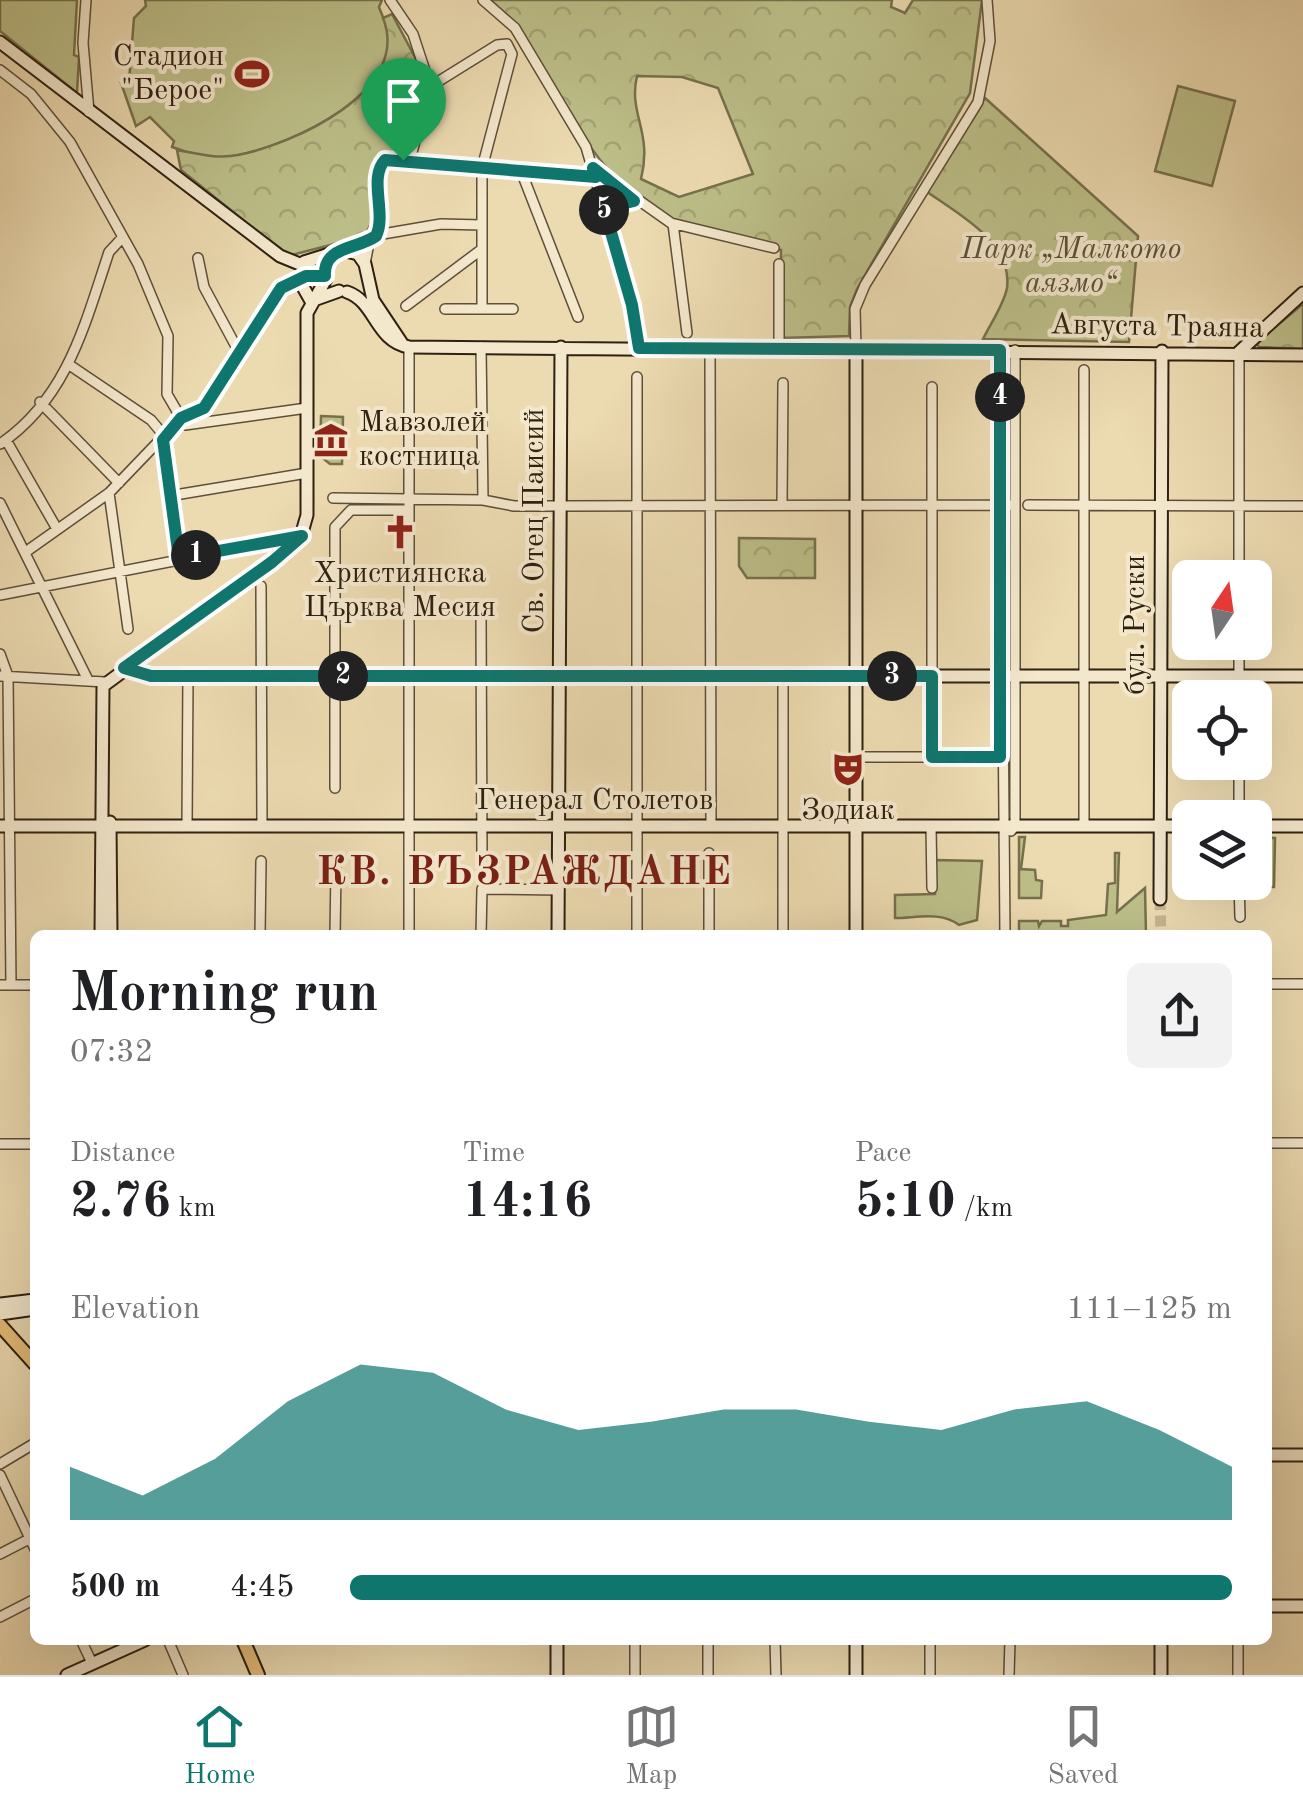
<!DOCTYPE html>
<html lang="en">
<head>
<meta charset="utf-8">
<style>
  body { margin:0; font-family:"Old Standard TT",serif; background:#f2f2f2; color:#202124; height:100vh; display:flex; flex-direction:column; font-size:38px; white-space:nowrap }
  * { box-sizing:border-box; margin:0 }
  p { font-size:32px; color:#757577 }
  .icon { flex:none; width:55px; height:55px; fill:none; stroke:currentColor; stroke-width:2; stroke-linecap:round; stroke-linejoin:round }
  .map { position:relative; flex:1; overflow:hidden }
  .panel { position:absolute; left:30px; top:930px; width:1242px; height:715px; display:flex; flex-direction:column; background:#fff; border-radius:15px; box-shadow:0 10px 40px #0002 }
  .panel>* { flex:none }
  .needle { width:65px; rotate:13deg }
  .tools { position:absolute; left:1172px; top:560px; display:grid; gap:20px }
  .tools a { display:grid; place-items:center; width:100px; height:100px; border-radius:15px; background:#fff; box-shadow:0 10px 40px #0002; font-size:50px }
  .pin { position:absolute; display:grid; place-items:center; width:85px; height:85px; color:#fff; margin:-102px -42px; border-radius:50% 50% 50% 0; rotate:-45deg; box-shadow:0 0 10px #0007 }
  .pin .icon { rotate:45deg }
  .km { position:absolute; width:50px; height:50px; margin:-25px; border-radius:50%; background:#222; color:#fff; font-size:28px; line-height:50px; text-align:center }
  .round { display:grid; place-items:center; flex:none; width:105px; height:105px; border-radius:15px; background:#f2f2f2 }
  .head { display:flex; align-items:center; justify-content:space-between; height:170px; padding:0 40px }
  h1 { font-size:55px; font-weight:700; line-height:75px }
  .metrics { display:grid; grid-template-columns:repeat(3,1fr); gap:15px; height:170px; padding:10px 40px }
  .metrics div { display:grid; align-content:center }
  .metrics b { font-size:50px; font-weight:700 }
  .metrics small { font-size:28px; font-weight:400 }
  .metrics p { font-size:28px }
  .chart { height:280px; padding:20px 40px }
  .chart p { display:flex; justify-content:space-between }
  .chart svg { width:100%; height:180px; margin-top:10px; fill:#0f766e; opacity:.7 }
  ul { padding:0 40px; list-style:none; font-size:32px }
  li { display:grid; grid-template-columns:160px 120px 1fr; align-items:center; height:75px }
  li i { height:25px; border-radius:12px; background:#0f766e }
  .dock { display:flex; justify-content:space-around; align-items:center; height:140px; border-top:2px solid #e0e0e0; background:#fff; font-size:28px; color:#757577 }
  .dock a { display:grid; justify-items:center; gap:5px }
  .dock .current { color:#0f766e }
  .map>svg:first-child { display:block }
  .green { fill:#bcbe88; stroke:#76704c; stroke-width:2.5 }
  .park { fill:url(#park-crowns); stroke:#76704c; stroke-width:2.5; fill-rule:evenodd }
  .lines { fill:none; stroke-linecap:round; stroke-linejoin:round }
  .secondary-tunnel { stroke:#c6b590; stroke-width:11; stroke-dasharray:11 5.5; stroke-linecap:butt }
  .street-casing { stroke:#5e4f39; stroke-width:12 }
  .secondary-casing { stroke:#2f2111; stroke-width:15 }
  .primary-casing { stroke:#2f2111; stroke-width:16 }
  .street { stroke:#f3e7cc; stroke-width:9 }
  .secondary { stroke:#f3e7cc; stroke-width:11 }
  .primary { stroke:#e6bd78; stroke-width:12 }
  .route-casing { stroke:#fff; stroke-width:20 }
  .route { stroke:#0f766e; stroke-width:12 }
  .labels { text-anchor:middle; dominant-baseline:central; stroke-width:8; stroke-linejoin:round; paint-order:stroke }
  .poi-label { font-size:30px; fill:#2f2111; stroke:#f3e7cc }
  .park-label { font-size:30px; font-style:italic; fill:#595035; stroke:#f3e7cc }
  .street-label { font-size:30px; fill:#2f2111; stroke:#f3e7cc }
  .district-label { font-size:40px; font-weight:bold; letter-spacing:2.5px; fill:#7a1f14; stroke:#f3e7cc }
</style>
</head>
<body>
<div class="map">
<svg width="1303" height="1675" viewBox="0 0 1303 1675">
  <defs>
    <pattern id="park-crowns" width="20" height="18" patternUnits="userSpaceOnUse" patternTransform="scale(2.5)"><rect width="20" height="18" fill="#bcbe88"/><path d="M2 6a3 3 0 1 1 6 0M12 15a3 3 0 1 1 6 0" fill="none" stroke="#a2a374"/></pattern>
  </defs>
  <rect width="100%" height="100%" fill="#ecdab0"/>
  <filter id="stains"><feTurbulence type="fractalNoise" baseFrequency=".002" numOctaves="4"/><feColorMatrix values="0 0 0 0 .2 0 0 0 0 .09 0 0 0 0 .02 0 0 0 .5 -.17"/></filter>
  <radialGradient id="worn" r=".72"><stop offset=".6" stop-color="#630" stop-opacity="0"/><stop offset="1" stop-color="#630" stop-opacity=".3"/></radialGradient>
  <path class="green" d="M0,0H77L74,55L79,57L77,93L0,31Z
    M145,0H382L379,7C382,16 388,26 389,36C396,99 276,153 225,157C208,159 188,153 172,147L174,141L150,117L136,126L121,83L129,81L134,18L146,6Z
    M1178,86L1235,101L1212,186L1155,171Z
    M1019,837H1025L1021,869L1035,870L1036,880L1042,881L1041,898H1019Z
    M1255,837L1275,838L1274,887H1243V883L1255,882Z
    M1115,853H1119L1117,912L1145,888L1146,935H1019V921H1038L1039,926L1042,921H1061V926H1068V920L1106,915L1108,884L1115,883Z
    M935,860L982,861L977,920L959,925C941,911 916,918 895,918V895L935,894Z"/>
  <path class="park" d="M486,0H892L891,7L905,13L913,0H982L970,93L857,289L850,307L849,336L780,338L781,250C747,238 709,235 676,221C581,182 558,63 486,0ZM637,76L682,77L718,88L753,174L679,197L641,179C653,132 628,114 637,76Z
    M392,14L418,63L425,87L403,158L380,161L374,168L372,221L365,236L288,256L181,170L177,150C198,154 217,159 238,155C294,144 412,91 383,18Z
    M985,98L1138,236L1129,342L983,339C991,323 1004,304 1007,288C1013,241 956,213 923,189Z
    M1303,304V349L1259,347L1256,343Z
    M1000,350H1015V826H1001Z
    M321,416L343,417L342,464H330L320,456Z
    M739,538L815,539V578H747L739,566Z"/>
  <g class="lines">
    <path class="secondary-tunnel" d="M1160,899L1161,935"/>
    <g class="street-casing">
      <path id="street" d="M86,0L83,43L89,112
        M390,0L413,34L430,86
        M483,0L515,28L586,147L632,305L639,348
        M0,70L31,94L70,142L138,264L168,336L167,394L185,425L307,408
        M410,159L595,177
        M593,168L671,223L774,248
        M521,171L578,317
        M604,208L634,201
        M673,224L687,333
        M377,235L441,224L482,225
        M198,258L204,287L239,352
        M365,264L369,243L380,227L379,167L385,160L410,159L431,86L497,45L507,44L512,54L482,168V309
        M406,306L482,249
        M445,309H513
        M481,347L483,500
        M710,348L711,826
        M779,349V264
        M856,349L855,309L865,285L978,102L990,41L987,0
        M1000,350L1005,935
        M1239,352V578
        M71,366L151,420L161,432L179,558
        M637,377V935
        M932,387V757
        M40,402L119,483
        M6,440L57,529
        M0,444C67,399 85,324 109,252L122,238
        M109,493L128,629
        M169,496L307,473
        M333,498L483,500L514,506H559L1014,505
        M0,503L87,678
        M782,505L783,383
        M1028,505L1303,506
        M27,551L109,493L181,418L204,408L281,288L298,278L323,276
        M261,586L262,826
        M0,595L301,536
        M481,616L482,857
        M0,654L8,676L11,985
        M126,668L151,675L560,676
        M0,676L105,682
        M1239,698V642
        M856,757H1000
        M335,788V527L351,510H409
        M1239,818V762
        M187,826L188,676
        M931,826L932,888
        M1084,826V370
        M1011,831L1015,826V350
        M709,853V935
        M1239,882L1240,917
        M260,935L261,861
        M335,935L336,868
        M409,935V347
        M481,935L482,889L559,890
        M783,935V676
        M1268,984H1303
        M0,985H35
        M1268,1143H1303
        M0,1144H35
        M0,1464L35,1443
        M0,1475L35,1549
        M0,1554L33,1537
        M0,1617L35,1599
        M81,1640L92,1663
        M168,1640L183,1675
        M775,1640L776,1675
        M635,1675V1640
        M708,1675V1640
        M930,1675V1640
        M1009,1675L1010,1640
        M1238,1675V1640"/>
    </g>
    <g class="secondary-casing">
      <path id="secondary" d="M0,42L280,256L324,274
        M304,262L342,250L358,254L365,264L373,300L403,345
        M298,278L311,301
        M347,292C376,302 375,341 409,347L1303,355
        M311,301L339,291
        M856,349V935
        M1239,352L1303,293
        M560,676H1303
        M110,822L111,935
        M0,826H1190
        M1255,826H1303
        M1160,899L1162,351
        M101,935L103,686L286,551L301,536L307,515V313L326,279
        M558,935L561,347
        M0,1304L35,1300
        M0,1314L35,1309
        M1268,1455H1303
        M1268,1606H1303
        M856,1640V1675
        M1161,1640V1675
        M67,1675L145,1640
        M557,1675V1640"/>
    </g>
    <g class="primary-casing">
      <path id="primary" d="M0,1325L35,1364
        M243,1640L258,1675"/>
    </g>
    <use href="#street" class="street"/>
    <use href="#secondary" class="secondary"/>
    <use href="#primary" class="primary"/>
  </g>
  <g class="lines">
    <g class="route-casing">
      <path id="route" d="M385,160L596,177L593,168L634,201L604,208L632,305L639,348L1000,350V757H932V676H151L124,668L272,562L302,536L179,558L163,440L181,418L204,408L281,288L306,276H325C323,246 356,250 376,236C387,214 368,178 385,160Z"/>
    </g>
    <use href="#route" class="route"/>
  </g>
  <defs>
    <g id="stadium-bare" transform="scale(2.7)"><path d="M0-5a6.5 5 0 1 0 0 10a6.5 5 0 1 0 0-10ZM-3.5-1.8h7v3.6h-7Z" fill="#8f2418" stroke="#f3e7cc" stroke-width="2.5" paint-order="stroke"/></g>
    <g id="museum-bare" transform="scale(2.7)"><path d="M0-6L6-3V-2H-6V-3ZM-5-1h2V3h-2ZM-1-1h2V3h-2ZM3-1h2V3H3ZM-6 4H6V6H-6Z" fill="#8f2418" stroke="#f3e7cc" stroke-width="2.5" paint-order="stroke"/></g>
    <g id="church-bare" transform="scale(2.7)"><path d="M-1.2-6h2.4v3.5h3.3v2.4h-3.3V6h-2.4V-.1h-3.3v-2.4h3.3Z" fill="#8f2418" stroke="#f3e7cc" stroke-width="2.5" paint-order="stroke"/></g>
    <g id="theatre-bare" transform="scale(2.7)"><path d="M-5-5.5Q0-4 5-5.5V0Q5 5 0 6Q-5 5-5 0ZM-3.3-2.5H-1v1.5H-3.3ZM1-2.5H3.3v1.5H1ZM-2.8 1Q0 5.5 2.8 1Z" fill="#8f2418" stroke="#f3e7cc" stroke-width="2.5" paint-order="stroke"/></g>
  </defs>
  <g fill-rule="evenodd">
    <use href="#stadium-bare" x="252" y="74"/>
    <use href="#museum-bare" x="331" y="440"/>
    <use href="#church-bare" x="400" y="532"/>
    <use href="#theatre-bare" x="848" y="769"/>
  </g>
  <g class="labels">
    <g class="poi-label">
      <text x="224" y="57" text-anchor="end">Стадион<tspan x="224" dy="34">"Берое"</tspan></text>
      <text x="359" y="423" text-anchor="start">Мавзолей<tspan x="359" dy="34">костница</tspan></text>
      <text x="400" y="574">Християнска<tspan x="400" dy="34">Църква Месия</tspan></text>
      <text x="848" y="811">Зодиак</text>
    </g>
    <g class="park-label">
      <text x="1071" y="250">Парк „Малкото<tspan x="1071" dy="34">аязмо“</tspan></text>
    </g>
    <g class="street-label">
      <text transform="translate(1157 327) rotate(1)">Августа Траяна</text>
      <text transform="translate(535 521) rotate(-90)">Св. Отец Паисий</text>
      <text transform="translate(1136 625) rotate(-90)">бул. Руски</text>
      <text x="595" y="801">Генерал Столетов</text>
    </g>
    <g class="district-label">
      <text x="525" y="874">КВ. ВЪЗРАЖДАНЕ</text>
    </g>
  </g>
  <rect width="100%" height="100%" filter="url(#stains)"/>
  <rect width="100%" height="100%" fill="url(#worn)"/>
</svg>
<div class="tools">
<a><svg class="needle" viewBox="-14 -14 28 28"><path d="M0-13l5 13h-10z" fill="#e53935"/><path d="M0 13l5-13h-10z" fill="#757577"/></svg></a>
<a><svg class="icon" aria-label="locate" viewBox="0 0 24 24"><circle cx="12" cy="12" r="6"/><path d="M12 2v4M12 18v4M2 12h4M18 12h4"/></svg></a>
<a><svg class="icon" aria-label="layers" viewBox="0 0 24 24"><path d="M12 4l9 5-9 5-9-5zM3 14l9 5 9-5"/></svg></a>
</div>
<div class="pin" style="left:403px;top:160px;background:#1e9e55"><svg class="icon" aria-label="arrive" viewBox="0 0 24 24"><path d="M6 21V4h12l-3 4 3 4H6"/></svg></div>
<b class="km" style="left:196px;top:555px">1</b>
<b class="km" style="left:343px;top:676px">2</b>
<b class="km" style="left:892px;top:676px">3</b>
<b class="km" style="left:1000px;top:397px">4</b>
<b class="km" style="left:604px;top:210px">5</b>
<section class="panel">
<div class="head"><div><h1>Morning run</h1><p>07:32</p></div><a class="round"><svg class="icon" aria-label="share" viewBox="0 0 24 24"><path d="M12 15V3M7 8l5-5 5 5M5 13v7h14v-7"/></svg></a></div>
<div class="metrics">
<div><p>Distance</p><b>2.76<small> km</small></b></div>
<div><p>Time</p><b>14:16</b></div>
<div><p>Pace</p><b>5:10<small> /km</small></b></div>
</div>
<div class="chart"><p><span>Elevation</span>111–125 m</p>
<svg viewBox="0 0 160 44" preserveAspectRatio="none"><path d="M0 44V31L10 38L20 29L30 15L40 6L50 8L60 17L70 22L80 20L90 17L100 17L110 20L120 22L130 17L140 15L150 22L160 31V44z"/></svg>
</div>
<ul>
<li><b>500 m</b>4:45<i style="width:100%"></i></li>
</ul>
</section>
</div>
<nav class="dock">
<a class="current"><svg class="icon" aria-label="home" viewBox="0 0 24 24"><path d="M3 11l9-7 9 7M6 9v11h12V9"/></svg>Home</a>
<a><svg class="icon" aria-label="map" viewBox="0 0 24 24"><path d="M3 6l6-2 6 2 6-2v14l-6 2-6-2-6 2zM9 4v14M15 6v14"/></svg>Map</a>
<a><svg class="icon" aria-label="saved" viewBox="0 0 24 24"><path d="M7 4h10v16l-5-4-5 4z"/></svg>Saved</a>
</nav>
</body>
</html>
